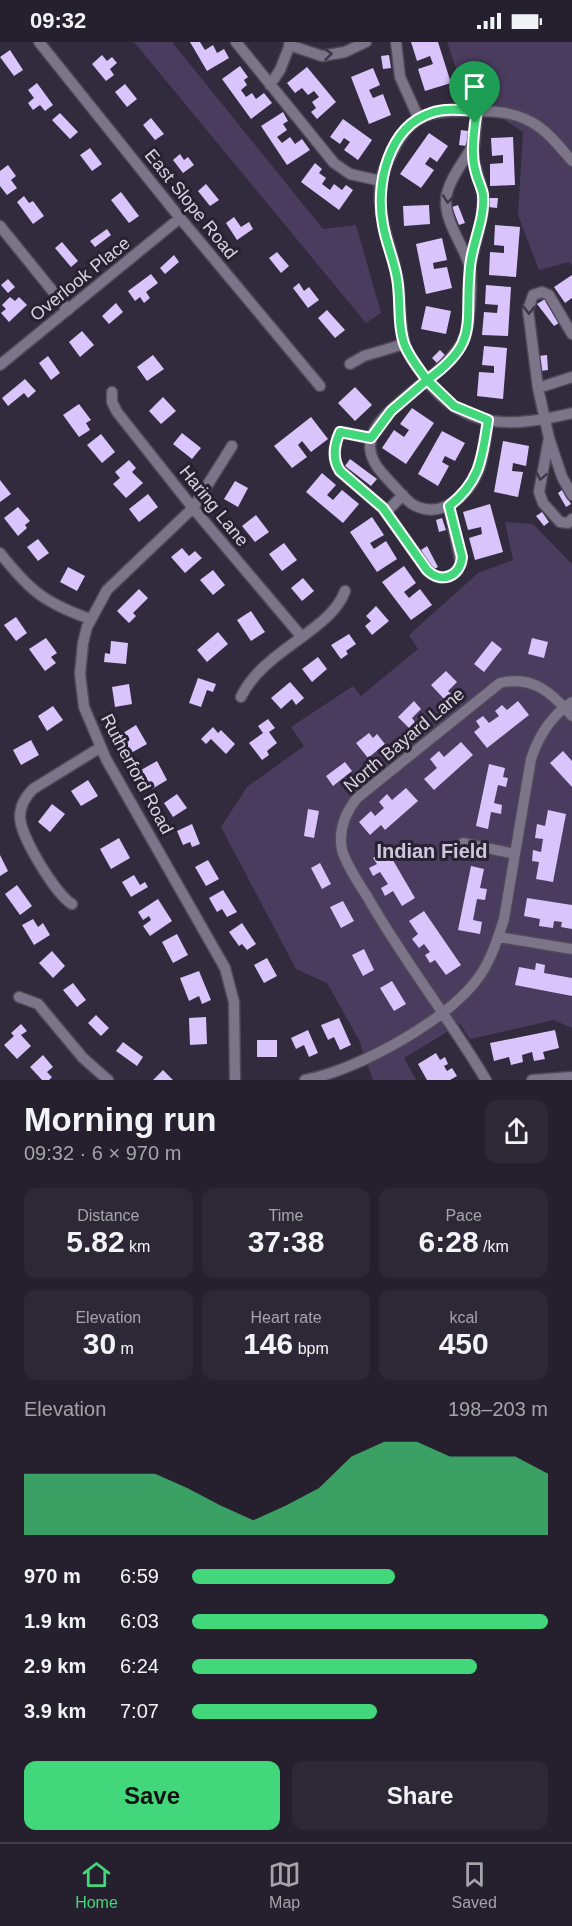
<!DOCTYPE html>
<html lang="en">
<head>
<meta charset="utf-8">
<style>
  body { margin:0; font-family:Helvetica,sans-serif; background:#2e2836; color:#f1f3f6; height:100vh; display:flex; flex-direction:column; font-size:22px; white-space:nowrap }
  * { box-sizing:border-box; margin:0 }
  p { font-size:20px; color:#a4a3aa }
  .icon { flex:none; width:33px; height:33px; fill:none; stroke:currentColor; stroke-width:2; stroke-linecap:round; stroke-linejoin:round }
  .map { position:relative; height:1038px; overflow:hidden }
  .sheet { display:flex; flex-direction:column; background:#26202e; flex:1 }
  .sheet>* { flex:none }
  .pin { position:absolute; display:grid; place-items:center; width:51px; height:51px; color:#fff; margin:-62px -26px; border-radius:50% 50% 50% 0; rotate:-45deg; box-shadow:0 0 6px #0007 }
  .pin .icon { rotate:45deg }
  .round { display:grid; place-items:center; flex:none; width:63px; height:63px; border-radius:12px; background:#2e2836 }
  .headline { display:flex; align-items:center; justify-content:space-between; height:102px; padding:0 24px }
  h1 { font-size:33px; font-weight:600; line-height:45px }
  .metrics { display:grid; grid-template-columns:repeat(3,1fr); gap:9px; height:102px; padding:6px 24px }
  .metrics div { display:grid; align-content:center; border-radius:12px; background:#2e2836; text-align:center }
  .metrics b { font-size:30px; font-weight:600 }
  .metrics small { font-size:16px; font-weight:400 }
  .metrics p { font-size:16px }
  .chart { height:168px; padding:12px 24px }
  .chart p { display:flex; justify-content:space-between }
  .chart svg { width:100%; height:108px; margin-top:6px; fill:#43d77b; opacity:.7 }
  .primary-button { display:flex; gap:12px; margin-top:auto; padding:12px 24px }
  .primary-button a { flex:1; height:69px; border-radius:12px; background:#43d77b; color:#111; font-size:24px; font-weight:600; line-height:69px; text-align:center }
  .primary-button a+a { background:#2e2836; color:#f1f3f6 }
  ul { padding:0 24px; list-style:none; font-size:20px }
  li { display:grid; grid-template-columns:96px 72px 1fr; align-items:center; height:45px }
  li i { height:15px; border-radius:8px; background:#43d77b }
  .status { display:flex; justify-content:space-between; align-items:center; height:42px; padding:0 30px; background:#26202e; direction:ltr }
  .status svg { height:16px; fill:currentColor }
  .tab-bar { display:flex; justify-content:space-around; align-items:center; height:84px; border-top:2px solid #423e4a; background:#26202e; font-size:16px; color:#a4a3aa }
  .tab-bar a { display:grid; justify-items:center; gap:3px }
  .tab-bar .active { color:#43d77b }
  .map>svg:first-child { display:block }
  .green { fill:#4a3c5f }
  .building { fill:#d9c5fb }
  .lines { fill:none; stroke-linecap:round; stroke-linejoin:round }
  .minor-casing { stroke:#4f4958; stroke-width:13 }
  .minor { stroke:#7c7589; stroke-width:10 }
  .oneway { stroke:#3d3648 }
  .route-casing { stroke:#fff; stroke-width:12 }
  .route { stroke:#43d77b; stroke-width:8 }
  .labels { text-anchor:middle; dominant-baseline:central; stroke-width:6; stroke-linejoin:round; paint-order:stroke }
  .street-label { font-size:18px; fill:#d8d4df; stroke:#282132 }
  .neighbourhood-label { font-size:20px; font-weight:bold; fill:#cec6dc; stroke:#282132 }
</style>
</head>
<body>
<div class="status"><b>09:32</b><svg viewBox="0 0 49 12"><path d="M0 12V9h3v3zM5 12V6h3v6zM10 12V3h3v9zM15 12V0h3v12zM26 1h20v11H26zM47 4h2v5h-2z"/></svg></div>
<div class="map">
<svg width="572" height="1038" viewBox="0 0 572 1038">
  <rect width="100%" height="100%" fill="#322b3d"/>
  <path class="green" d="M134,0H172L323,187L356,183L381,271L366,281Z
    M447,0H572V223L569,220L539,228L518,173L523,90L465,52Z
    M505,480L533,482L572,522V986L554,978L470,997L460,982L404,1016L416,1038H373L359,998L327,941L296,927L221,785L247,745L304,704L291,685L353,644L361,654L418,607L409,593L478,531L513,518Z"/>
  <path class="building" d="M190,0H200L205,8L213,3L217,11L224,7L229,16L207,29Z
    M411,0H438L451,41L425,49L418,27L433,22L430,14L417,19Z
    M10,8L23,28L14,34L0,15Z
    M102,13L107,19L112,15L117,21L110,27L114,33L106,39L92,22Z
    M389,13L391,26L383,27L381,14Z
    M240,24L248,35L244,38L247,43L241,48L246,55L252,51L256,57L264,51L272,61L251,77L222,37Z
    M307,25L336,60L317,77L311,70L316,66L312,60L319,55L314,49L308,53L302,46L295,51L287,41Z
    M373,26L380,43L369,48L373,56L383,52L391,73L369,82L351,35Z
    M37,41L53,63L45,69L40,63L33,68L28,61L34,56L28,48Z
    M125,42L137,57L127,65L115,50Z
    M283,70L288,79L283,82L287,88L277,95L282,101L290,95L295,102L302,97L310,108L287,123L261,84Z
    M60,71L78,90L70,97L52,78Z
    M151,76L164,92L155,98L143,83Z
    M343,77L372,98L358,118L344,108L350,100L344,96L340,102L330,95Z
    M461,88L468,89L466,104L459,103Z
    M429,91L448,104L437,120L430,115L425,122L434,128L421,146L400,132Z
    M513,95L515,143L490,144V122L503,121V113L492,114L491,96Z
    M90,106L102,122L92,129L80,113Z
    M180,112L184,118L188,115L194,123L183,131L173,118Z
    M315,121L322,127L319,131L326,136L322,142L330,148L334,142L342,148L346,143L353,148L339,168L301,140Z
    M8,123L16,134L11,138L17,146L7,153L0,144V129Z
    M206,142L219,158L210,164L198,149Z
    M121,150L139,174L129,181L111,158Z
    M24,154L29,161L33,159L44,174L33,182L17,160Z
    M489,156H498L497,166L488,165Z
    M429,163L430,182L404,184L403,164Z
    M458,163L465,181L459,183L452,165Z
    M234,175L241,185L249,180L253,187L237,198L226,181Z
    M495,183L520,185L516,235L489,233L490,210L504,211V204L494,203Z
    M107,187L111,193L95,205L90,199Z
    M442,196L447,218L433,221L434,227L447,225L452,246L426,252L416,202Z
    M62,200L78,219L71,225L55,206Z
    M277,210L289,224L281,231L269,216Z
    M174,213L179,220L165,232L160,226Z
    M151,232L158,241L146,250L150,256L144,261L140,255L135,259L128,249Z
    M572,233V256L565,261L554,245Z
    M8,237L15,245L8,251L1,243Z
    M299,241L304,249L309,245L319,258L308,266L293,246Z
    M486,243L511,245L508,294L482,293L484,270L497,271L498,263L485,262Z
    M10,255L15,259L19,255L27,263L9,280L1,271L6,267L2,263Z
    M545,257L559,281L554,284L537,262Z
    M116,261L123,270L109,282L102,274Z
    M426,264L451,269L446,292L421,287Z
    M327,268L345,288L335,296L318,276Z
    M82,289L94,303L80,315L69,300Z
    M484,304L507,306L503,357L477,354L479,330L494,331V324L482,323Z
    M440,308L446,314L438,322L432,316Z
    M153,313L164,327L147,339L137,325Z
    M547,313L548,328L541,329L539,314Z
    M48,314L60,331L51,338L39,321Z
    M25,337L36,349L28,356L24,351L8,364L2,356Z
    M355,345L372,363L355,379L338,361Z
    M163,355L176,369L161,382L149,369Z
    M79,362L91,378L86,381L90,388L79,395L63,373Z
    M412,366L434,381L406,422L382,406L394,388L404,395L409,388L400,382Z
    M311,375L328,397L311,410L302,399L298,403L307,415L292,426L274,404Z
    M442,389L465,401L455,419L445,414L442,420L449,424L438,444L418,432Z
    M182,391L201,406L192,417L173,402Z
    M101,392L115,410L102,421L87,403Z
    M503,399L529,404L526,424L513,421L512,429L523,430L518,455L494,450Z
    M350,417L377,437L371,444L345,424Z
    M129,418L136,426L132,430L143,441L126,456L113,442L120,436L115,430Z
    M322,431L336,443L327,453L333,458L342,448L359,462L343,481L306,450Z
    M0,438L11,452L0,460Z
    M235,439L248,446L238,465L224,457Z
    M562,448L571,462L566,465L558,451Z
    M148,452L158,465L139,480L129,467Z
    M490,462L503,510L475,518L469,496L482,492L481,485L468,488L463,470Z
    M18,465L30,479L25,483L27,486L18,494L4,476Z
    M542,470L549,480L544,484L536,474Z
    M256,473L269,490L255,500L242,484Z
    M372,475L384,493L370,501L374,507L386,499L397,517L377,530L350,490Z
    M442,476L446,488L439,490L436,478Z
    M38,497L49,511L38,519L27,505Z
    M284,501L297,518L282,529L269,512Z
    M427,504L438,525L432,528L421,508Z
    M182,506L189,514L195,509L202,516L185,531L171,515Z
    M404,524L416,541L404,550L409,556L420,547L432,563L411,578L382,540Z
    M68,525L85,534L77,549L60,540Z
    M213,528L225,543L213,553L200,538Z
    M303,536L314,549L302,559L291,546Z
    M139,547L148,556L133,571L136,574L129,581L117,569Z
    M376,564L389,579L372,593L365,584L371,579L366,574Z
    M251,569L265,590L251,599L237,578Z
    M16,575L27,591L16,599L4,583Z
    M218,590L228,602L207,620L197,608Z
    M349,592L356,602L346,609L348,612L341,617L331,603Z
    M46,596L57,611L51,615L56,621L45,629L29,607Z
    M532,596L548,600L544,616L528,612Z
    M111,599L128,601L126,622L104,620L105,611L110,612Z
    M492,599L502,607L484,630L474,622Z
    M318,615L327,627L312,640L302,627Z
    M446,629L457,640L448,649L451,652L445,658L431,643Z
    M198,636L216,642L213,650L207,648L201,665L189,661Z
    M290,640L304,656L296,663L292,657L281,667L271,656Z
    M129,642L132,662L115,665L112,645Z
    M414,659L421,667L412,676L415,680L409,686L398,675Z
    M518,659L529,673L487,706L474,690L480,685L476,679L483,674L489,681L499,674L495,669L502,663L507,668Z
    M53,664L63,678L47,689L38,674Z
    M268,677L275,686L269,690L277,701L267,709L269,713L262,718L249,701L263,691L258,684Z
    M136,683L147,702L131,711L120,693Z
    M213,685L218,691L221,688L235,702L226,712L211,697L206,702L201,697Z
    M369,691L373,696L377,692L385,702L368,716L356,701Z
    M31,698L39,713L21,723L13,708Z
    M461,700L473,713L434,748L424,737L437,726L430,717L439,709L444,715Z
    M563,709L572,719V745L550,721Z
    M157,719L167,738L152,747L141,728Z
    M345,720L352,729L333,744L326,734Z
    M489,722L505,726L503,735L508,736L506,745L498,743L494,761L502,763L501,772L491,770L488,787L476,784Z
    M88,738L98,754L81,764L71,749Z
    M406,746L418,759L385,788L381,783L370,793L359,780L371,769L375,774L384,766L379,760L387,752L392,758Z
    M177,752L187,766L173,775L164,761Z
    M52,762L65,772L50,790L38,780Z
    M308,767L319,769L314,796L304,794Z
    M548,768L566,772L553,840L536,837L539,820L532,819L533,808L541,810L543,797L535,796L537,782L545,784Z
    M192,782L200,802L192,805L190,800L183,803L177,789Z
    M119,796L130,816L111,827L100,807Z
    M387,808L415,856L402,864L393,849L385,854L381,846L388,842L380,830L373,834L369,826L377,822L373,816Z
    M0,813L8,829L0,834Z
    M208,818L219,837L206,844L195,825Z
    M320,821L331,842L322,847L311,826Z
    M471,824L484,827L480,846L487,847L485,858L477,857L473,878L482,880L480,892L458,888Z
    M134,833L140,843L145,840L148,845L131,855L122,840Z
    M17,843L32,864L20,873L5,852Z
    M223,848L237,870L227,875L222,867L217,870L209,856Z
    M527,856L572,863V887L561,885L562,880L554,879L553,886L539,884L540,877L524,874Z
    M158,857L172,879L150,894L143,884L151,878L149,874L143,878L138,870Z
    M343,859L354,879L341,886L330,865Z
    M424,869L461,923L446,933L435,918L430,921L425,913L430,910L424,902L419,906L412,897L418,892L409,879Z
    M33,877L38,885L43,881L50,893L34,903L22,883Z
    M242,881L256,902L247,908L242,902L239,904L229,890Z
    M177,892L188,913L173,921L162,900Z
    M364,907L374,928L363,934L352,913Z
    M52,909L65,924L53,936L39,921Z
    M267,916L277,934L264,941L254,923Z
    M536,921L545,923L544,931L572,936V954L515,943L519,925L535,928Z
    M199,929L211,958L202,962L199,954L189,959L180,936Z
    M392,939L406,962L394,969L380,946Z
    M73,941L86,958L77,965L63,948Z
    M96,973L109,986L101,994L88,981Z
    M206,975L207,1002L190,1003L189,976Z
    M339,976L351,1003L340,1008L334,995L328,998L321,983Z
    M21,982L27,989L21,993L31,1004L17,1017L4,1003L14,994L11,991Z
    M308,988L318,1011L309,1015L304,1003L296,1007L291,996Z
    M555,988L559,1006L543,1010L545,1017L534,1019L532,1010L522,1013L523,1020L511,1023L509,1015L494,1019L490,1001Z
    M257,998H277V1015H257Z
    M123,1000L143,1015L137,1024L116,1009Z
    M436,1011L440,1018L445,1015L448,1022L444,1024L447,1029L452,1026L457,1034L450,1038H427L418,1022Z
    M43,1013L53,1025L47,1030L52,1035L49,1038H42L30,1025Z
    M163,1028L173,1038H153Z"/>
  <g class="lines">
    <g class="minor-casing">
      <path id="minor" d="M39,0L180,176L320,344
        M236,0L334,121L350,132L381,139
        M396,0L400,35L419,77
        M289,3L322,14L345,10L366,0
        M270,43L280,28L291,0
        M472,105C463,121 447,140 446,158C445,179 462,202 469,222C473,234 470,281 465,294C451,334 369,366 370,405C371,421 382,431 393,443C399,449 405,457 412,462C441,479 469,453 479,427C484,412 486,394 488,378
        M572,119C558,103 545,85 525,77C508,69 489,69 471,69C433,68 411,71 393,109C388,118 383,128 381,138C375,173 392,203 397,236C401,257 399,279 404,300C407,312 417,324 424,335C465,390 513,385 572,371
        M0,184L68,268
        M470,224L483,170V151L473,116L477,69
        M572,292L549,253L542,250L533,253L528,268L538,346L572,335
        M350,322L364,314L404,302
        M0,323L180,176
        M538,346L549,396
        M112,350V360L117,370L193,466L301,594
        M371,396L340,390C334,403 332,417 340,429L383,466L427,528C439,540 454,537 461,522L449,464
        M232,404L193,466L107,548L87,585L83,601L80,632L84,665L106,717L225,926L234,960L235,1038
        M572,453L562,435L549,396L539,450L543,461L560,480L568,481L572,477
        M386,470L403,453
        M0,511C30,549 45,561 90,577
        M241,655C263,608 331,589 345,549
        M463,801L515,812
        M72,862C56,853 20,794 20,775C20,764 25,755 33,747L101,705
        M499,895L572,907
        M19,955L38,962L83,1016L108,1038
        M305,1038C358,1028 451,977 481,932C492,915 498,896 504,877L531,717C539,693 551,674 572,660
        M486,1038C449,976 404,919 368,856C359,841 347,825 342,808C338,788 345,771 357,756L500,641C533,633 552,651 572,674
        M532,1038L572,1035"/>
    </g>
    <use href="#minor" class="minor"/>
  </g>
  <defs><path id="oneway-chevron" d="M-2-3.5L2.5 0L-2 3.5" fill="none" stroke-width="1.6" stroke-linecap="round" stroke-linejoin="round" transform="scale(1.5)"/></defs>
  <g class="oneway">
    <use href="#oneway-chevron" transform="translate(328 12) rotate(-6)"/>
    <use href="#oneway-chevron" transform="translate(448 157) rotate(96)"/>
    <use href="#oneway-chevron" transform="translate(529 268) rotate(91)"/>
    <use href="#oneway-chevron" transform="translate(541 434) rotate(101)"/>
  </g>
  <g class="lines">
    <g class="route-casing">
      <path id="route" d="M475,81L477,69C462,68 445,66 431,71C388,85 375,143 383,183C386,201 394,218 397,236C401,257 397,284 405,304C410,316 419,327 427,338L391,369L371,396L340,390C334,403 332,417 340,429L383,466L427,528C441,542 460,535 462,515L449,464C481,439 482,415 488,378L454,364L427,338C481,300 464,282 470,225C472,201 485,178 483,153C482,146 478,139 476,131C471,114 473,99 475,81"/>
    </g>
    <use href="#route" class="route"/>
  </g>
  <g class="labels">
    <g class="street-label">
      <text transform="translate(191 162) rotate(51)">East Slope Road</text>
      <text transform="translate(80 237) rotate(-39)">Overlook Place</text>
      <text transform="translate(214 464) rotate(51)">Haring Lane</text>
      <text transform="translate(404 698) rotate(-40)">North Bayard Lane</text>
      <text transform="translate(137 732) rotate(62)">Rutherford Road</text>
    </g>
    <g class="neighbourhood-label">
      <text x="432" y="809">Indian Field</text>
    </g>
  </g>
</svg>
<div class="pin" style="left:475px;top:81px;background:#1e9e55"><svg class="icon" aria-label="arrive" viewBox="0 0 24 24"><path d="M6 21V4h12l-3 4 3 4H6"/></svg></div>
</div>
<section class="sheet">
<div class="headline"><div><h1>Morning run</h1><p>09:32 · 6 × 970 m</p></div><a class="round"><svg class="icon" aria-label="share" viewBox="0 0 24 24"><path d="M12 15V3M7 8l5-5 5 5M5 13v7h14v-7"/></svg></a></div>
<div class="metrics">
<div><p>Distance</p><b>5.82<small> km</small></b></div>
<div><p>Time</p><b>37:38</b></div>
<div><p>Pace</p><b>6:28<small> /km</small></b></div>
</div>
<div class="metrics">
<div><p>Elevation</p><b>30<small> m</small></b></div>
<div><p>Heart rate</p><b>146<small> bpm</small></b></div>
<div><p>kcal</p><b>450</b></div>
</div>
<div class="chart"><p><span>Elevation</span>198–203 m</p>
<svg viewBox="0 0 160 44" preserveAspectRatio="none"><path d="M0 44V19L10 19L20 19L30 19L40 19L50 25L60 32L70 38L80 32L90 25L100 12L110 6L120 6L130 12L140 12L150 12L160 19V44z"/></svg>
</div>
<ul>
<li><b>970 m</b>6:59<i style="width:57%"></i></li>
<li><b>1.9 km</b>6:03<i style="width:100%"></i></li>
<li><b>2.9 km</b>6:24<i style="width:80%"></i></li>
<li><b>3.9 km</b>7:07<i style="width:52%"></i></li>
</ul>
<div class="primary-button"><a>Save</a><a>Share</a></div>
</section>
<nav class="tab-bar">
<a class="active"><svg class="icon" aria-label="home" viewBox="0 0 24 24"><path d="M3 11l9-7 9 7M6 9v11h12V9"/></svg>Home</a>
<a><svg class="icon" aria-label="map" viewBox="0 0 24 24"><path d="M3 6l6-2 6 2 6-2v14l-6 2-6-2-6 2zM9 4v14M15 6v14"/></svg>Map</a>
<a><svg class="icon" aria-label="saved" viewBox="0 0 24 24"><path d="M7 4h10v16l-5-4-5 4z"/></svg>Saved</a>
</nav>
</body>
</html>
